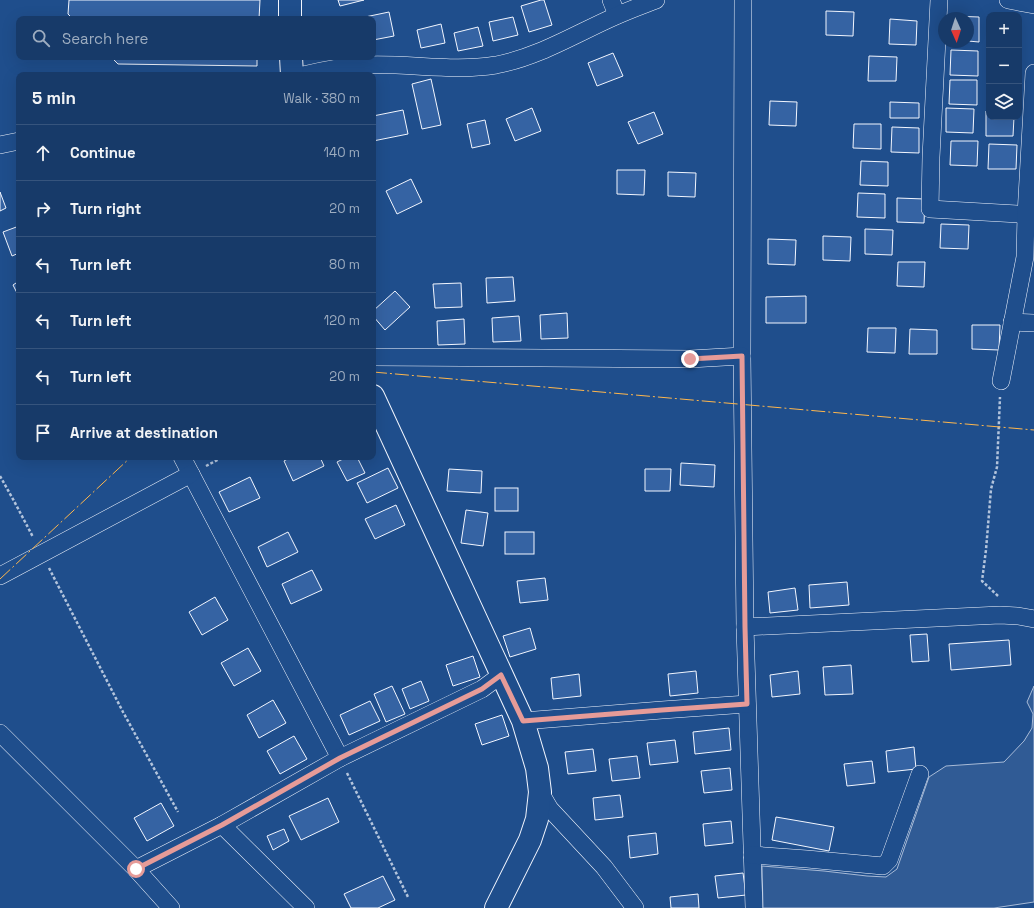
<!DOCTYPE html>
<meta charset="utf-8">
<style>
:root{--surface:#173a69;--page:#20416f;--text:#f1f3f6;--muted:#9eadc0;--line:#36547d}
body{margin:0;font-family:"Space Grotesk",sans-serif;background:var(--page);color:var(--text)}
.controls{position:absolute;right:12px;top:12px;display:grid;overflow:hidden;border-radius:8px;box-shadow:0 4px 16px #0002}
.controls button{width:36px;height:36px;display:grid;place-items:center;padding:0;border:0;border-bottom:1px solid var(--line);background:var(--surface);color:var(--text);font:20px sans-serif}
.compass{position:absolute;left:938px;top:12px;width:36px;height:36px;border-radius:50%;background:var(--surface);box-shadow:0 4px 16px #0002;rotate:177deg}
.stop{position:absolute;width:12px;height:12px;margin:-9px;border:3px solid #e69b98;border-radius:50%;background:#fff}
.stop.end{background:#e69b98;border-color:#fff;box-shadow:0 1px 4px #0008}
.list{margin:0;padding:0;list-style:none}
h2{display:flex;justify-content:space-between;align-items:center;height:52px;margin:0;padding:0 16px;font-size:17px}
h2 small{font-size:13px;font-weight:400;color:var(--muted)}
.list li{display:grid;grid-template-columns:26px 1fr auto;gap:12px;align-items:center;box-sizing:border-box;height:56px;padding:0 16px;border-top:1px solid var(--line)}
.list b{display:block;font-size:15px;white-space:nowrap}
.list em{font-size:13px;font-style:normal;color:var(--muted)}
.icon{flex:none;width:22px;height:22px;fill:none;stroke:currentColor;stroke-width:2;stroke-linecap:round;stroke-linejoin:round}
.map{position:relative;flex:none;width:1034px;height:908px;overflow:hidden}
.search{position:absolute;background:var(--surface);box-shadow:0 4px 16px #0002;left:16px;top:16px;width:360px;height:44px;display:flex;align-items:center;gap:10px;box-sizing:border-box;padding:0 14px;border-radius:8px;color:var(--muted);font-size:15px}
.panel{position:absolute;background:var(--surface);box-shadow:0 4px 16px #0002;left:16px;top:72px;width:360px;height:388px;border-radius:8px}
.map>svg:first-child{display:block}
</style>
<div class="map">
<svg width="1034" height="908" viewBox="0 0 1034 908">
<rect width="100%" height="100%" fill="#1f4e8c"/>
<path fill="#305b95" stroke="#a8bbd7" d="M 1034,686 L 1034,902 L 994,908 L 763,908 L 762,866 L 824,871 L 867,876 L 886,877 L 897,869 L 929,777 L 946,766 L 1004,762 L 1024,741 L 1032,728 L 1033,714 L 1027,702 Z"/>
<g fill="#3563a3" stroke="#f2f6ff">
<path d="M 69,0 L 260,0 L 259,19 L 73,19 L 68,14 Z"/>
<path d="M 338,0 L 364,0 L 340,6 Z"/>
<path d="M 541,0 L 544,0 L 552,25 L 529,32 L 521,6 Z"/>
<path d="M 826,11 L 854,12 L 853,36 L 826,35 Z"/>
<path d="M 389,12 L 394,36 L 373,40 L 373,19 L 365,19 L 365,17 Z"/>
<path d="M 952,16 L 979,17 L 979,42 L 968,41 L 968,18 L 952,18 Z"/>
<path d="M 513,17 L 518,35 L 493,41 L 489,22 Z"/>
<path d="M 890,19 L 917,21 L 916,45 L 889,44 Z"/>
<path d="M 441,24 L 445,43 L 421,48 L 417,30 Z"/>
<path d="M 478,27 L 483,46 L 458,51 L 454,33 Z"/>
<path d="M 951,50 L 978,51 L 978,76 L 950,75 Z"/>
<path d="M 613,53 L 623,76 L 597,86 L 588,63 Z"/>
<path d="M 869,56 L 897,57 L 896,81 L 868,81 Z"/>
<path d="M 111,57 L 257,57 L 257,66 L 118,64 Z"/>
<path d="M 431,79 L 441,125 L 422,129 L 412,84 Z"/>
<path d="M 950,80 L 977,80 L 977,105 L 949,104 Z"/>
<path d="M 770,101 L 797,102 L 796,126 L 769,125 Z"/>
<path d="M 890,102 L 919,103 L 919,118 L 890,118 Z"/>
<path d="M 532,108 L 541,131 L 515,141 L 506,119 Z"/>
<path d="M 946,108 L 974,109 L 973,133 L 946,132 Z"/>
<path d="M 403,110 L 408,134 L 373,141 L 373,116 Z"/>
<path d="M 986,111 L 989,111 L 989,117 L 1014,117 L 1013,136 L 986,136 Z"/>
<path d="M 654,112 L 663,134 L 638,144 L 628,122 Z"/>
<path d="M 485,120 L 490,144 L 472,148 L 467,124 Z"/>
<path d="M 854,124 L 881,124 L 881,149 L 853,148 Z"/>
<path d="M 892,127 L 919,128 L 919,153 L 891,152 Z"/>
<path d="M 951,141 L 978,141 L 977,166 L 950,165 Z"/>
<path d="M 989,144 L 1017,145 L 1016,169 L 988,169 Z"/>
<path d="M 861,161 L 888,162 L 888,186 L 860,185 Z"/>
<path d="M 617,170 L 645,170 L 644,195 L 617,194 Z"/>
<path d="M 668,172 L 696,173 L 695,197 L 668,196 Z"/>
<path d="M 411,179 L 422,202 L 397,214 L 386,191 Z"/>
<path d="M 0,192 L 6,208 L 0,211 Z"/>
<path d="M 858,193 L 885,194 L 885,218 L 857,217 Z"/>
<path d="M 897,198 L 925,199 L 924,223 L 897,222 Z"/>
<path d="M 941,224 L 969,225 L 968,249 L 940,248 Z"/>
<path d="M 19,226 L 19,253 L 12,256 L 3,232 Z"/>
<path d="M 865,229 L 893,230 L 892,255 L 865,254 Z"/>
<path d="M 823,236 L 851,237 L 850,261 L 823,260 Z"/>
<path d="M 768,239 L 796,240 L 795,265 L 768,264 Z"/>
<path d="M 898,262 L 925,262 L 924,287 L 897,286 Z"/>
<path d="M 513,277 L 515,301 L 487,303 L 486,278 Z"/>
<path d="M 19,281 L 19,297 L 13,285 Z"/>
<path d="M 461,283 L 462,307 L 435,308 L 433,284 Z"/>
<path d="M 395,291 L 410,307 L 385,330 L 373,316 L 373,311 Z"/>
<path d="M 806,296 L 806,323 L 766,323 L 766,297 Z"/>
<path d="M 567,313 L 568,338 L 541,339 L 540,315 Z"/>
<path d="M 519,316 L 521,341 L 493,342 L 492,318 Z"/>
<path d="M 464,319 L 465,344 L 438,345 L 437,321 Z"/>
<path d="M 972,325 L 1000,325 L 999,350 L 972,349 Z"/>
<path d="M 868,328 L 896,328 L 895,353 L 867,352 Z"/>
<path d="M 910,329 L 937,330 L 937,354 L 909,354 Z"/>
<path d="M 291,457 L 320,457 L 324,466 L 293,481 L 284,461 Z"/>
<path d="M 347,457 L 357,457 L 365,473 L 347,481 L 337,462 Z"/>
<path d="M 681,463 L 715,465 L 714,487 L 680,485 Z"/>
<path d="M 388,468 L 398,488 L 367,503 L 357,483 Z"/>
<path d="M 449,469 L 482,471 L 481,493 L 447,491 Z"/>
<path d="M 645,469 L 671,469 L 670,491 L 645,491 Z"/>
<path d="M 250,477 L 260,498 L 229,512 L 219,492 Z"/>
<rect x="495" y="488" width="23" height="23"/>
<path d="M 396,505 L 405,525 L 375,539 L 365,519 Z"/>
<path d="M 466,510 L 488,513 L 483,546 L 461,543 Z"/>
<path d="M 288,532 L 298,552 L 267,567 L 258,547 Z"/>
<rect x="505" y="532" width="29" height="22"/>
<path d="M 312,570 L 322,590 L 291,604 L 282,584 Z"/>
<path d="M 545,578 L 548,600 L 520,603 L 517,581 Z"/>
<path d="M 847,582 L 849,605 L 810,608 L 809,585 Z"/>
<path d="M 795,588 L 798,610 L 770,613 L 768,592 Z"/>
<path d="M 215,597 L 228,620 L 202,635 L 189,612 Z"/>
<path d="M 530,628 L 536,649 L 510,657 L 503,636 Z"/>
<path d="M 927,634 L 929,661 L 912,662 L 910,635 Z"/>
<path d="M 1009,640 L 1011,665 L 951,670 L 949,644 Z"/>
<path d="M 248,648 L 261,671 L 234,686 L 221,663 Z"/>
<path d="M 473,656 L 480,677 L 453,686 L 446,665 Z"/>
<path d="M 851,665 L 853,694 L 825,695 L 823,667 Z"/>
<path d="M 696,671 L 698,693 L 670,696 L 668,674 Z"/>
<path d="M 798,671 L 800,694 L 772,697 L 770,675 Z"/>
<path d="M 579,674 L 581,696 L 553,699 L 551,678 Z"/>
<path d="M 421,681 L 429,701 L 410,709 L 402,689 Z"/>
<path d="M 392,686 L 405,714 L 386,722 L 374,694 Z"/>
<path d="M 273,700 L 286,723 L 259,738 L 247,715 Z"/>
<path d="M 370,701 L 380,721 L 349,735 L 340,715 Z"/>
<path d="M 502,715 L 509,736 L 482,745 L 475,724 Z"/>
<path d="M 729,728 L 731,750 L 695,754 L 693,732 Z"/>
<path d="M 294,736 L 307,759 L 280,774 L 267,751 Z"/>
<path d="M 675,740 L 678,762 L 650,765 L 647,743 Z"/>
<path d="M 914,747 L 916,769 L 888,772 L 886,751 Z"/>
<path d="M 593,749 L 596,771 L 568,774 L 565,752 Z"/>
<path d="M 637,756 L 640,778 L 612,781 L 609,759 Z"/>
<path d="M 872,761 L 875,783 L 847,786 L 844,764 Z"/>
<path d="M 730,768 L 732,790 L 704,793 L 701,771 Z"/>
<path d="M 620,795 L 623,817 L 595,820 L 593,798 Z"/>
<path d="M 328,798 L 339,822 L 301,840 L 289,816 Z"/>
<path d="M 161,803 L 174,826 L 147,841 L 134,818 Z"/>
<path d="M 776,817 L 834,827 L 829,851 L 772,840 Z"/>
<path d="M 731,821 L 733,843 L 705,846 L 703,824 Z"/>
<path d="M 284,829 L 289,841 L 273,850 L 267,836 Z"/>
<path d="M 656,833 L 658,854 L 630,858 L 628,836 Z"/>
<path d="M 743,873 L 746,895 L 718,898 L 715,876 Z"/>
<path d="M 383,876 L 395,900 L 378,908 L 351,908 L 344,894 Z"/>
<path d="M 698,894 L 699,908 L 671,908 L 670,897 Z"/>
</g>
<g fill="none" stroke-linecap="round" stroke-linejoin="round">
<defs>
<g id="minor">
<path d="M 611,0 L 617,15"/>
<path d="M 743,0 L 742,356 L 745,627 L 754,908"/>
<path d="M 939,0 L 931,157 L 930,209 L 1034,215"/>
<path d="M 1008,0 L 1034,5"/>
<path d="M 303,75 C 324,70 345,66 366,65 C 409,63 453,72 496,65 C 539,57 577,33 616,16 C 629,10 643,5 656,0"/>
<path d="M 0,145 L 19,141"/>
<path d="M 1012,322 L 1034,323"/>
<path d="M 373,357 L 690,359 L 742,356"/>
<path d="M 1001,381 L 1025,257 L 1026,215 L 1034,73"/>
<path d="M 182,457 L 340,758"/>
<path d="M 0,576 L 191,474"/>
<path d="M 745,627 L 1000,615 L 1018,616 L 1034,619"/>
<path d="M 523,721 L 662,710 L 747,704"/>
<path d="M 0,733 L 136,869 L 171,908"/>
<path d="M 540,792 L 550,809 L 604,867 L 635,908"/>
<path d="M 222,825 L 306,908"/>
<path d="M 752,855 L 807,859 L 883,866 L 889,860 L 920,774"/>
<path d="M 136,869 L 222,825 L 340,758 L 482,689 L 501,675"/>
</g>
<g id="tertiary">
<path d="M 290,0 L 290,19"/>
<path d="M 291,57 L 292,75"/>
<path d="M 373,396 L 523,721 L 537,768 L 540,792 L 537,819 L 530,840 L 496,908"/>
</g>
</defs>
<use href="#minor" stroke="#f2f6ff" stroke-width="18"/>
<use href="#tertiary" stroke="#f2f6ff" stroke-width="24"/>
<g stroke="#b3c4dc" stroke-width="2.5" stroke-dasharray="3 2" stroke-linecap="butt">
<path d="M 206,466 L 223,457"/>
<path d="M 0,476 L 14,501 L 33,537"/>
<path d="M 49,568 L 123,712 L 178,812"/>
<path d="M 998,596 L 982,581 L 986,550 L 991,489 L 997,467 L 1000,397"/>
<path d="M 347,773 L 408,897"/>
</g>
<use href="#minor" stroke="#1f4e8c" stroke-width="17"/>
<use href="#tertiary" stroke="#1f4e8c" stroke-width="22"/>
<g stroke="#ffb74d" stroke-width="1" stroke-dasharray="14 3 2 3" stroke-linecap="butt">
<path d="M 373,372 L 1034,430"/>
<path d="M 0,579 L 131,457"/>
</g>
</g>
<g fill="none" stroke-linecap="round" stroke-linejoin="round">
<path stroke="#e69b98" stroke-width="5" d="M 136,869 L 222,825 L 340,758 L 482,689 L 501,675 L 523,721 L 662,710 L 747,704 L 745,627 L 742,356 L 690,359"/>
</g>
</svg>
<div class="controls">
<button>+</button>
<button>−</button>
<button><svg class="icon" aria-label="layers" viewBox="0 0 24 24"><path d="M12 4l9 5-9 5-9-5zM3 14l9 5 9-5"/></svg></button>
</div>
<svg class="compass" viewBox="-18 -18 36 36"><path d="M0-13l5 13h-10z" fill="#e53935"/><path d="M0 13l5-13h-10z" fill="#9eadc0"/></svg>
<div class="stop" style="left:136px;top:869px"></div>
<div class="stop end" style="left:690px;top:359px"></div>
<div class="search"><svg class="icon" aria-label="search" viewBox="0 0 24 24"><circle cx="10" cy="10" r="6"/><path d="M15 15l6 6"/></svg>Search here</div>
<section class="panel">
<h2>5 min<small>Walk · 380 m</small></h2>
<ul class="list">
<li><svg class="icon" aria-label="ahead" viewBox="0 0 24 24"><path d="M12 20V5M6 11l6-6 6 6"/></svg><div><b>Continue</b></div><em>140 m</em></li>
<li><svg class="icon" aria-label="right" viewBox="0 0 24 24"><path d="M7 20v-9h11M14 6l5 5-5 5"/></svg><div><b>Turn right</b></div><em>20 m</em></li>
<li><svg class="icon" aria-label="left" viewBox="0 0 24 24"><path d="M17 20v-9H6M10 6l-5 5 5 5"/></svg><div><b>Turn left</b></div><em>80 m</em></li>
<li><svg class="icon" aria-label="left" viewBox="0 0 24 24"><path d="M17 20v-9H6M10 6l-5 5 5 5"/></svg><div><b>Turn left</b></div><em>120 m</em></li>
<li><svg class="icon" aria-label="left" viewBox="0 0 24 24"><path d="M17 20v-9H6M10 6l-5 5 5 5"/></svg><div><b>Turn left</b></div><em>20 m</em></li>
<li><svg class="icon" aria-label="arrive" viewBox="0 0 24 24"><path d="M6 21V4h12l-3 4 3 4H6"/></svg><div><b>Arrive at destination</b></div></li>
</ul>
</section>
</div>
